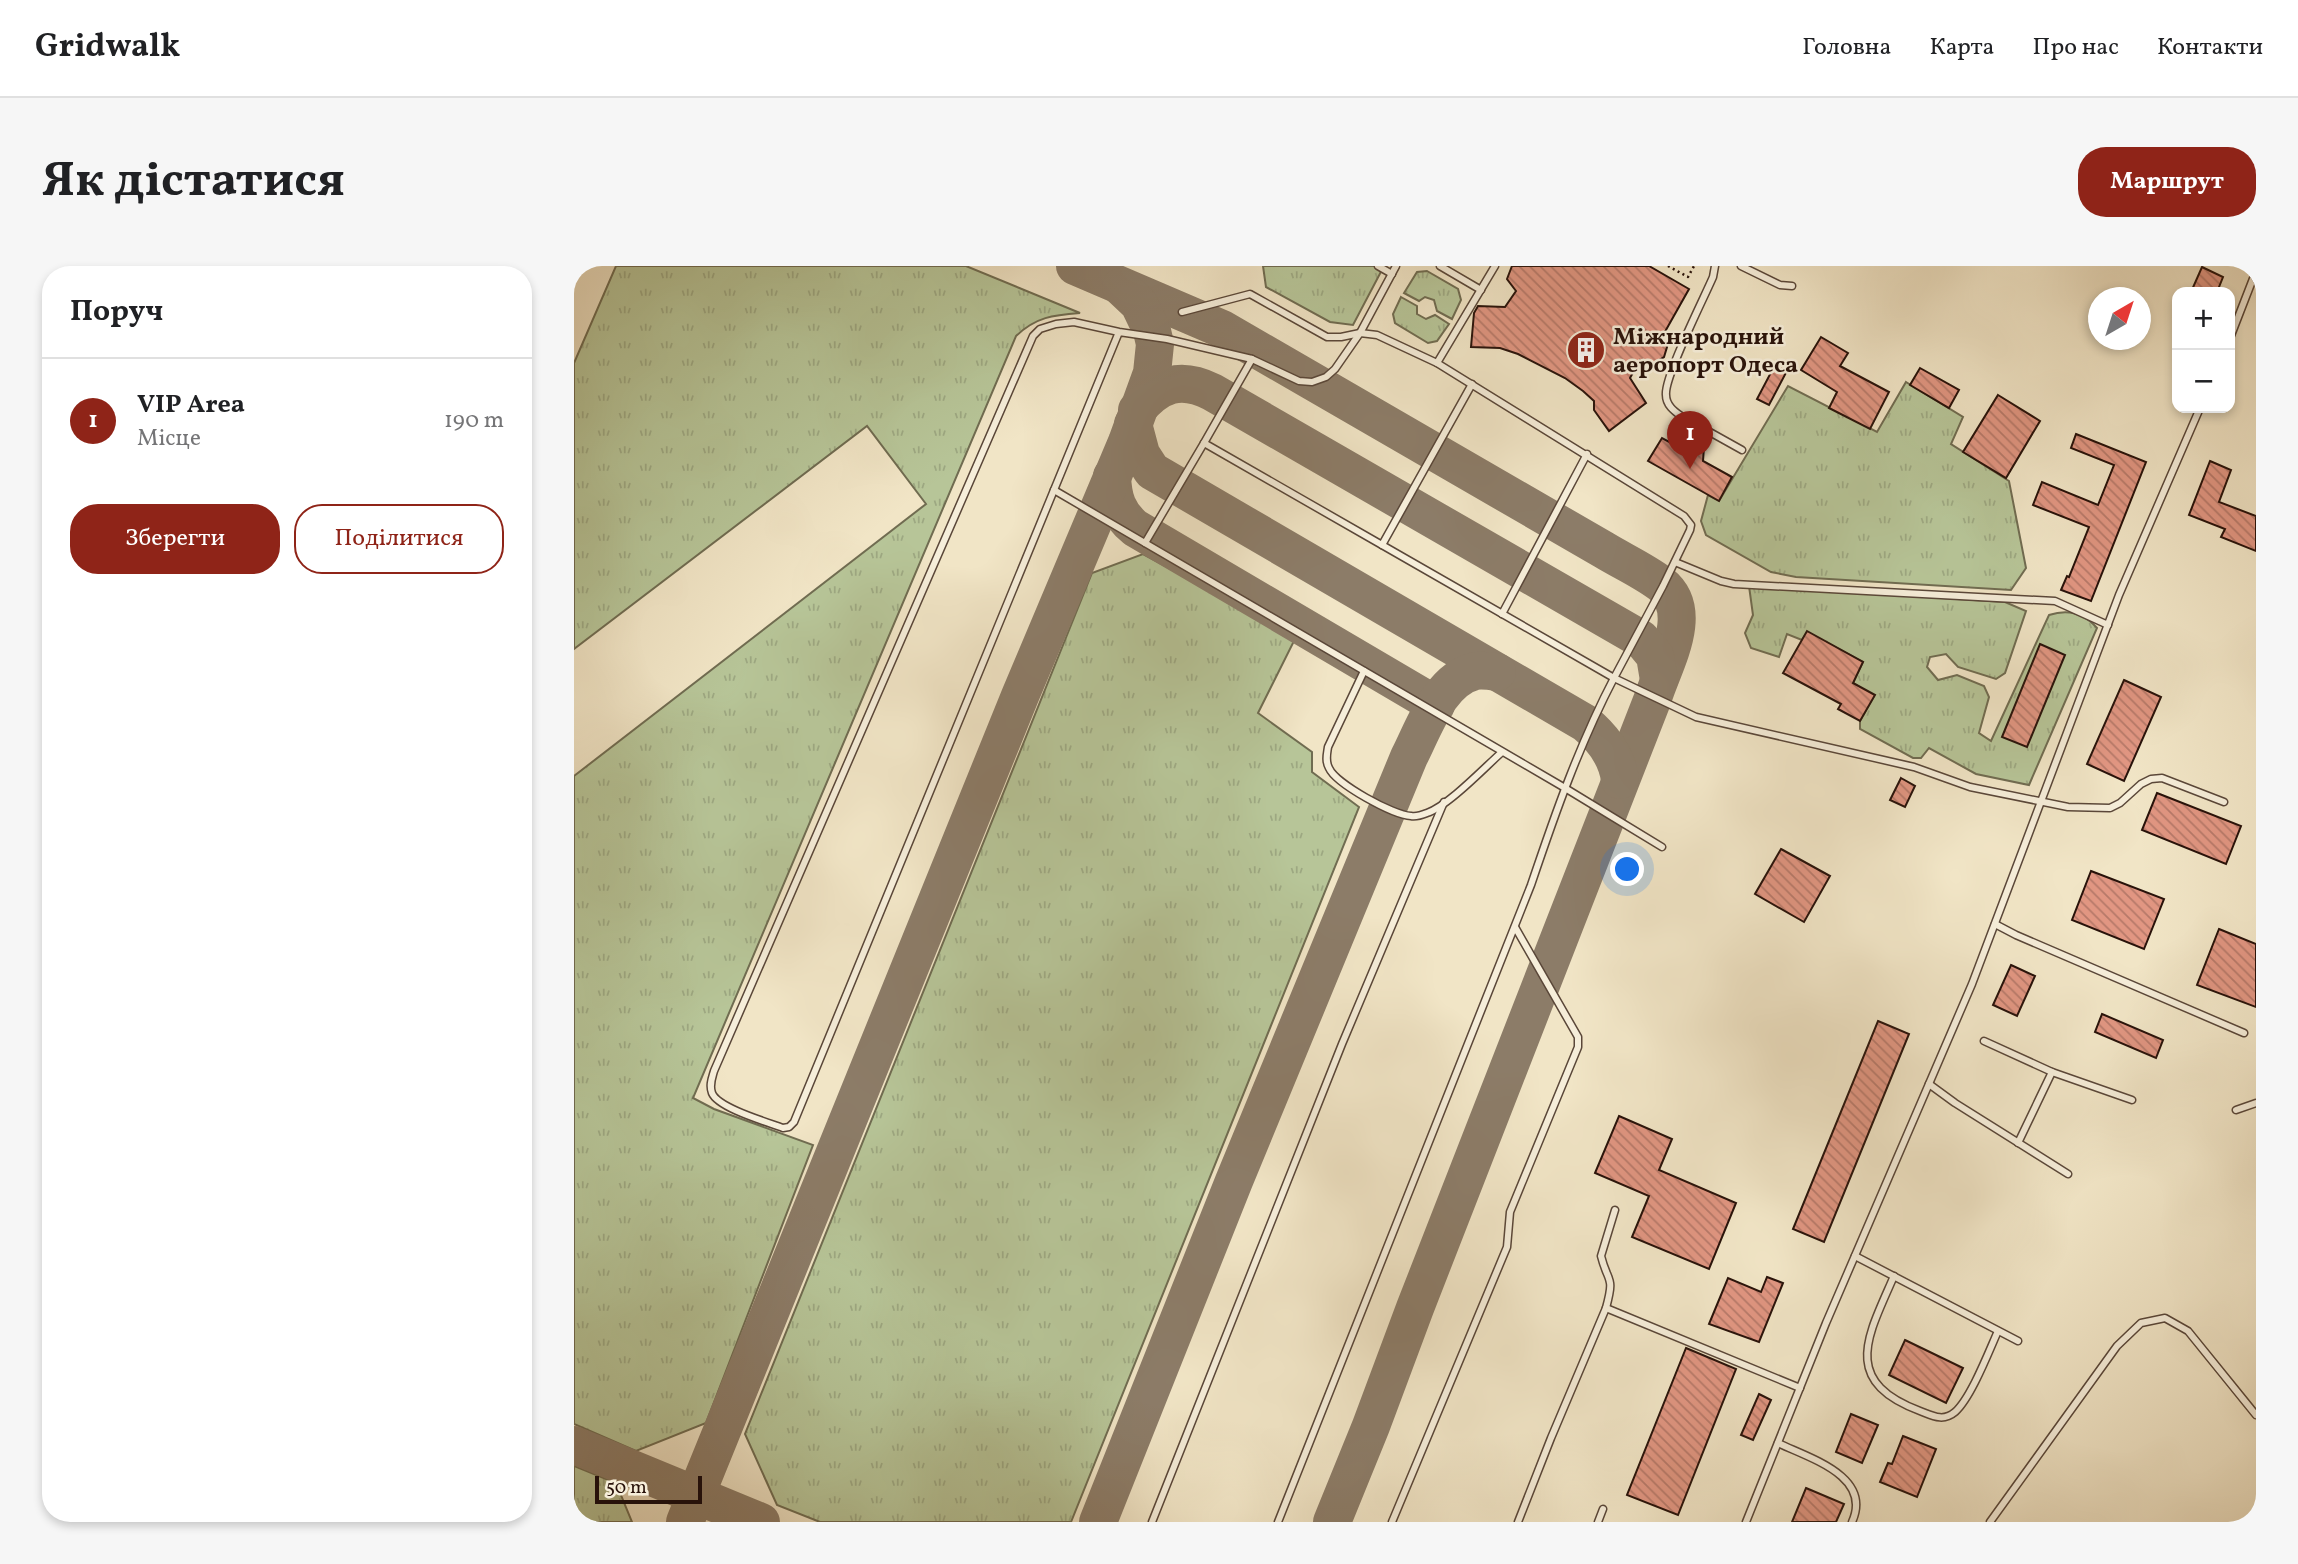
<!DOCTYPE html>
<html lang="uk">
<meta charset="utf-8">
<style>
:root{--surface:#fff;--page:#f6f6f6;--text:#202124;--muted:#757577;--line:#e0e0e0;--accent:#8f2418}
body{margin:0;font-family:Vollkorn,serif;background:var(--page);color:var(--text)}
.controls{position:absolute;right:21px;top:21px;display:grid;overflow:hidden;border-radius:14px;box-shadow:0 4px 10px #0003}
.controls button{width:63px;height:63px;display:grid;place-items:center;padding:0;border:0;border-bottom:2px solid var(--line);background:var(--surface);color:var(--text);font:35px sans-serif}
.compass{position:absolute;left:1514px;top:21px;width:63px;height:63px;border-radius:50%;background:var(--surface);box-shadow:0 4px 10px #0003;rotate:39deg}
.scale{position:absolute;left:21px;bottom:18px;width:107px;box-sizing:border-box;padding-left:7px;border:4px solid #28120a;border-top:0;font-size:19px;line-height:24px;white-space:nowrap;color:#28120a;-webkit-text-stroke:5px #f6eeda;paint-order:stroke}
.you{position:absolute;left:1054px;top:604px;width:24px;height:24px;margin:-18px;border:5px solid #fff;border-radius:50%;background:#1a73e8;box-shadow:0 0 0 10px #1a73e833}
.badge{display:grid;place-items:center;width:46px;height:46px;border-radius:50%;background:var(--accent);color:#fff;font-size:23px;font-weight:700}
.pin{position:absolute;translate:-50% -58px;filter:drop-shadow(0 2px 4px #0008)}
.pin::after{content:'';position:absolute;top:37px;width:24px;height:21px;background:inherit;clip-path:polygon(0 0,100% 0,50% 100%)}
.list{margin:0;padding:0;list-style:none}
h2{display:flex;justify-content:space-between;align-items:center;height:91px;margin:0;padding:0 28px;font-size:30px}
h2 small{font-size:23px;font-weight:400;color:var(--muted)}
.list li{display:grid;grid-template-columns:46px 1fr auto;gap:21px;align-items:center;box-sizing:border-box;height:126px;padding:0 28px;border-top:2px solid var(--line)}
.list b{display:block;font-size:26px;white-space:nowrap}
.list p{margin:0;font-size:23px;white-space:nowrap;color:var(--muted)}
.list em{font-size:23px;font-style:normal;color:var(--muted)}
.actions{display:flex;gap:14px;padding:21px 28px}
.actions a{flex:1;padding:16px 0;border:2px solid var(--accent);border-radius:28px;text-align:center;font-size:24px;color:var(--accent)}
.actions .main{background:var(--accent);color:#fff}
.map{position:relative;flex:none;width:1682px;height:1256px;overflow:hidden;border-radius:28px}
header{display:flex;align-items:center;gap:42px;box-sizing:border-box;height:98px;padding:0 35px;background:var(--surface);border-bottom:2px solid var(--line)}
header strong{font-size:33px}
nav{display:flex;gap:38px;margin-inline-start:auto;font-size:24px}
.intro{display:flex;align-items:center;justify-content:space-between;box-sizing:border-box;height:168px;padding:0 42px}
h1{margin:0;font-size:49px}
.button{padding:18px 32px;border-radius:28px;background:var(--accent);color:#fff;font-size:24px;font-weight:700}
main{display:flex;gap:42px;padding:0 42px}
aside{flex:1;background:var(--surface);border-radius:28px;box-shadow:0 4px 10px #0003}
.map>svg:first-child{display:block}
</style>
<header>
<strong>Gridwalk</strong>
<nav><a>Головна</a><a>Карта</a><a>Про нас</a><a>Контакти</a></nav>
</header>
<div class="intro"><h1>Як дістатися</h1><a class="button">Маршрут</a></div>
<main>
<aside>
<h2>Поруч<small></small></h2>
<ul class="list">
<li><span class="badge">1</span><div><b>VIP Area</b><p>Місце</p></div><em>190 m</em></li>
</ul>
<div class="actions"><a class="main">Зберегти</a><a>Поділитися</a></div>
</aside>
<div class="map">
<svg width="1682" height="1256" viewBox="0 0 1682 1256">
<defs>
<pattern id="grass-tufts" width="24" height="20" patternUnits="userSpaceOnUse" patternTransform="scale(1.75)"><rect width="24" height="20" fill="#b7c598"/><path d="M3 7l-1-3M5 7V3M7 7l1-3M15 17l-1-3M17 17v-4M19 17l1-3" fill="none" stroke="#9da882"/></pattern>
<pattern id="building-back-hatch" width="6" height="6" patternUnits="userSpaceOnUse" patternTransform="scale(1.75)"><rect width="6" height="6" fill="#e19682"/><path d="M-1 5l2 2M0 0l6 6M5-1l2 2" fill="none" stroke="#b67969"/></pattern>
</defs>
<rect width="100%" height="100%" fill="#f1e5c6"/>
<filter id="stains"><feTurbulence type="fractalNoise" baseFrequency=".00286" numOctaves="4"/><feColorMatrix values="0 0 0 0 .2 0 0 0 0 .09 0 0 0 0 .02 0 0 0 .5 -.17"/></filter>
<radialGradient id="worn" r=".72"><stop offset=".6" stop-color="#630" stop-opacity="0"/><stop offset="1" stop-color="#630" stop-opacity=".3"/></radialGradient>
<g fill="url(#grass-tufts)" stroke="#706c51" stroke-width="2">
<path d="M 42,0 L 392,0 L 506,47 C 479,49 462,51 442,70 L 119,832 L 140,843 L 239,879 L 132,1157 L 62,1185 L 0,1158 L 0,510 L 352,238 L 293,160 L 0,383 L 0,97 Z"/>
<path d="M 689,0 L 810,0 L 779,59 L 756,56 L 692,21 Z"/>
<path d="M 853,5 L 884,23 L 887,34 L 878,53 L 863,45 L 860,34 L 851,31 L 845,35 L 830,27 L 843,6 Z"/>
<path d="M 827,31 L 843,40 L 843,48 L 852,53 L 861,49 L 875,58 L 863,75 L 854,77 L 821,57 L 819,48 Z"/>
<path d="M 1332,116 L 1389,151 L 1377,178 L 1435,215 L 1452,302 L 1437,324 L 1222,311 L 1197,306 L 1132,269 L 1127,255 L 1134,229 L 1145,235 L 1214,120 L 1303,166 Z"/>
<path d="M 569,288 L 722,371 L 684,447 L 738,486 L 738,506 L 785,541 L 497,1256 L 246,1256 L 203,1239 L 171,1168 L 518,307 Z"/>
<path d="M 1175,320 L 1431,336 L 1452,345 L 1431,407 L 1422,413 L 1384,401 L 1372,388 L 1356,391 L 1353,401 L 1364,414 L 1383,409 L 1410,420 L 1415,431 L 1405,467 L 1417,475 L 1475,349 C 1493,343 1510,347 1523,362 L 1455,519 L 1402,508 L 1355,482 L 1347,492 L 1339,492 L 1286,463 L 1286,455 L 1300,430 L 1279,417 L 1289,396 L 1233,366 L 1228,374 L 1213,368 L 1205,391 L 1177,382 L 1171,367 L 1179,349 Z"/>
<path d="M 0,1200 L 42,1217 L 58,1256 L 0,1256 Z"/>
</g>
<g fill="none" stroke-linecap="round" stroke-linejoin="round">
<g stroke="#8c7c68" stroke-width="38">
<path d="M 501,0 L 648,63 L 1030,284 C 1048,295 1070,305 1087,318 C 1122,346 1089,399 1079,432 L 841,1042 L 797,1160 L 758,1256"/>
<path d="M 563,144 C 585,118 606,110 638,126 L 1067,373 L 1081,390 L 1085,414"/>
<path d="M 559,158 L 567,188 L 578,205 L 1011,457 C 1029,472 1043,490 1046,514"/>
<path d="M 538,210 C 539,232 543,247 561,262 L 862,439"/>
<path d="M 0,1179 L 187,1256"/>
<path d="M 111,1256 L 446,430 L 553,176 L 578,107 L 581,78 L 578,65 L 565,38 L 547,21"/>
<path d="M 524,1256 L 660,915 L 835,491 C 850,462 865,414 901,405 C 908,404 916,405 923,406"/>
</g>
</g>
<g fill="url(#building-back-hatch)" stroke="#28120a" stroke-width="2">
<path d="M 938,0 L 1075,0 L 1115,23 L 1088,71 L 1093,81 L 1090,91 L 1080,97 L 1066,94 L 1056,112 L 1072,137 L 1035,165 L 1020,144 L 1020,135 L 1009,125 L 991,112 L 944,88 L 926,82 L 897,81 L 900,47 L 904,40 L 931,41 L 942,25 L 933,13 Z"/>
<path d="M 1628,1 L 1649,11 L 1643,26 L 1617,26 Z"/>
<path d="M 1247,71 L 1274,87 L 1266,100 L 1315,126 L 1296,163 L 1255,142 L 1263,126 L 1227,104 Z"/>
<path d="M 1203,95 L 1215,101 L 1195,139 L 1183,133 Z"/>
<path d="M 1346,102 L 1385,124 L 1375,142 L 1336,119 Z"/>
<path d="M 1424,129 L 1466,155 L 1432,212 L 1389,186 Z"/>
<path d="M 1502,168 L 1572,196 L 1517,335 L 1487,324 L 1493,310 L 1495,311 L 1515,261 L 1459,239 L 1468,216 L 1524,239 L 1540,199 L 1497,182 Z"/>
<path d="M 1109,171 L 1120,171 L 1124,174 L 1130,181 L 1129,195 L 1158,211 L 1145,235 L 1074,195 L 1088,172 L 1101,179 Z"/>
<path d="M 1636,195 L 1657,204 L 1645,236 L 1682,250 L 1682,285 L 1647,271 L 1651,263 L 1615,249 Z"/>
<path d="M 1233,365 L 1289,396 L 1279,417 L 1301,429 L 1286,455 L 1264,443 L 1267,438 L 1209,407 Z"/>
<path d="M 1466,378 L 1491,389 L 1453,481 L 1428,471 Z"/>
<path d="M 1550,414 L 1587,431 L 1550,515 L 1513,498 Z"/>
<path d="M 1327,512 L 1341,520 L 1331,541 L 1316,534 Z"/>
<path d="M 1583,527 L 1667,560 L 1652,598 L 1568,564 Z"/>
<path d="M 1207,583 L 1256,610 L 1230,656 L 1181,628 Z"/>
<path d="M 1517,605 L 1590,633 L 1570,683 L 1498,654 Z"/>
<path d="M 1645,663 L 1682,678 L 1682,741 L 1623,719 Z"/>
<path d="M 1437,699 L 1461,710 L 1443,750 L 1419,739 Z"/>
<path d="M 1528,748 L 1589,774 L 1582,792 L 1521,766 Z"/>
<path d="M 1304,755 L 1335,768 L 1250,976 L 1219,963 Z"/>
<path d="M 1045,850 L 1098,873 L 1085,904 L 1162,937 L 1135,1003 L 1058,971 L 1075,930 L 1021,907 Z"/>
<path d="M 1193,1011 L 1209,1017 L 1185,1076 L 1135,1058 L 1154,1012 L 1187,1026 Z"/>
<path d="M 1331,1074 L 1389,1102 L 1372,1137 L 1315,1109 Z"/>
<path d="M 1112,1082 L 1162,1103 L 1104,1249 L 1053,1229 Z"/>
<path d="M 1185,1128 L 1197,1134 L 1179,1174 L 1167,1169 Z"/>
<path d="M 1277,1148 L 1304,1159 L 1288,1197 L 1262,1186 Z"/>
<path d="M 1329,1170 L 1362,1183 L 1343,1231 L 1306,1216 L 1314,1197 L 1318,1198 Z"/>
<path d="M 1232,1222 L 1270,1238 L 1262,1256 L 1218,1256 Z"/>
</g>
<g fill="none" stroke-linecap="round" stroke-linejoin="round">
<defs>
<g id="lane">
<path d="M 804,0 L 818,8"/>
<path d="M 866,0 L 907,24"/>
<path d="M 1141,0 L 1139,11 C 1130,32 1090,111 1092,129 C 1092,139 1100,145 1107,150 L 1168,184"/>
<path d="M 1167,0 L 1206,19 L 1218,20"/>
<path d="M 608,46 L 676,28 L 753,71 L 767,71 L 786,67 L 803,69 L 863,97 L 1110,250 L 1117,259 L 1116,264 L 1089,320 L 1040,412 L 1122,451 L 1340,501 L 1396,521 L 1494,541 L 1536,542 L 1546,537 L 1567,518 L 1577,513 L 1588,512 L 1650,536"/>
<path d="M 545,66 L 220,856 L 215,861 L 209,862 C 193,856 144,842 138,827 C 135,819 138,812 140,805 L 459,70 L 466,63 L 482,58 L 500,56 L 545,66 L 593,73 L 678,93 L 725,115 L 738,116 L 752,111 L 761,103 L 786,67 L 822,0"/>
<path d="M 1656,72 L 1682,5"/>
<path d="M 678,93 L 630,177 L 808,279"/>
<path d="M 863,97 L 921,0"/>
<path d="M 480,224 L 991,522 L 1088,581"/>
<path d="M 571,277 L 630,177"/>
<path d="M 1101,296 L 1147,315 L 1160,318 L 1481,335 L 1534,359"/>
<path d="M 928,348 L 1013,188"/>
<path d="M 790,405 L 754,481 C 753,488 751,495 755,502 C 762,518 819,549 837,550 C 842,551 848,549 853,547 C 874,540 910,502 928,486"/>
<path d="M 1421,658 L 1442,669 L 1670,767"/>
<path d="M 1410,775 L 1478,806 L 1558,834"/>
<path d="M 1355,818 L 1381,837 L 1494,908"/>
<path d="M 1662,844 L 1682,837"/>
<path d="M 1444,877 L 1478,806"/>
<path d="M 1281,990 L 1444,1075"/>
<path d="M 1320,1010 C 1294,1070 1266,1115 1346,1145 C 1359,1150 1369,1156 1381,1146 C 1397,1132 1415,1085 1424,1065"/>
<path d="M 1032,1042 L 1226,1122"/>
<path d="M 1204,1177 C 1235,1192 1299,1210 1278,1256"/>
<path d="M 578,1256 L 768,778 L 870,536"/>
<path d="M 704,1256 L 957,619 C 981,548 1005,479 1040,412 L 808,279 L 898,118"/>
<path d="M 818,1256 L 933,981 L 936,946 L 1004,781 L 1004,771 L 941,661"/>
<path d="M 944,1256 L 977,1172 L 1032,1042 C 1041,1009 1034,1018 1027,990 L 1041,944"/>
<path d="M 1024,1256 L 1029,1243"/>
<path d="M 1172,1256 L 1252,1057 L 1398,718 L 1545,329 L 1626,142"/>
<path d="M 1416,1256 L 1543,1080 L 1567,1057 L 1591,1052 L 1614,1065 L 1682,1149"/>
</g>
</defs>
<use href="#lane" stroke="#5a4739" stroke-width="9"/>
<path stroke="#28120a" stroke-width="2.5" stroke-dasharray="2 3.5" stroke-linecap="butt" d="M 1094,0 L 1114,11 L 1120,0"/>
<use href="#lane" stroke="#f6eeda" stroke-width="6"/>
</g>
<defs>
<symbol id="building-disc" viewBox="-11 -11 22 22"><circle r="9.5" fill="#8f2418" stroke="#f6eeda"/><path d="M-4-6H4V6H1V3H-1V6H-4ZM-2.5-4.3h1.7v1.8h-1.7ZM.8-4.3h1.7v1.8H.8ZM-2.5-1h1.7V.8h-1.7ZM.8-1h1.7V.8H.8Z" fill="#fff"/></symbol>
</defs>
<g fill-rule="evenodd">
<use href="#building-disc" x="990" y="62" width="44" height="44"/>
</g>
<g text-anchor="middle" stroke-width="5" stroke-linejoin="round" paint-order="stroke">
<g font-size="24" font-weight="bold" fill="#28120a" stroke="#f6eeda" text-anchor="start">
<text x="1039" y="78">Міжнародний<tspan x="1039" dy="28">аеропорт Одеса</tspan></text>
</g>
</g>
<rect width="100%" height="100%" filter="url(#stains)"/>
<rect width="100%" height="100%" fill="url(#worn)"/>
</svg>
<div class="controls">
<button>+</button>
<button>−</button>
</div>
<svg class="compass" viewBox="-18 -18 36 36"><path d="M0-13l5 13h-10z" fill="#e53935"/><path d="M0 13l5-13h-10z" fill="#757577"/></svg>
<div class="scale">50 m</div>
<div class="you"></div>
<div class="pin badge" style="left:1116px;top:203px">1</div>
</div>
</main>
